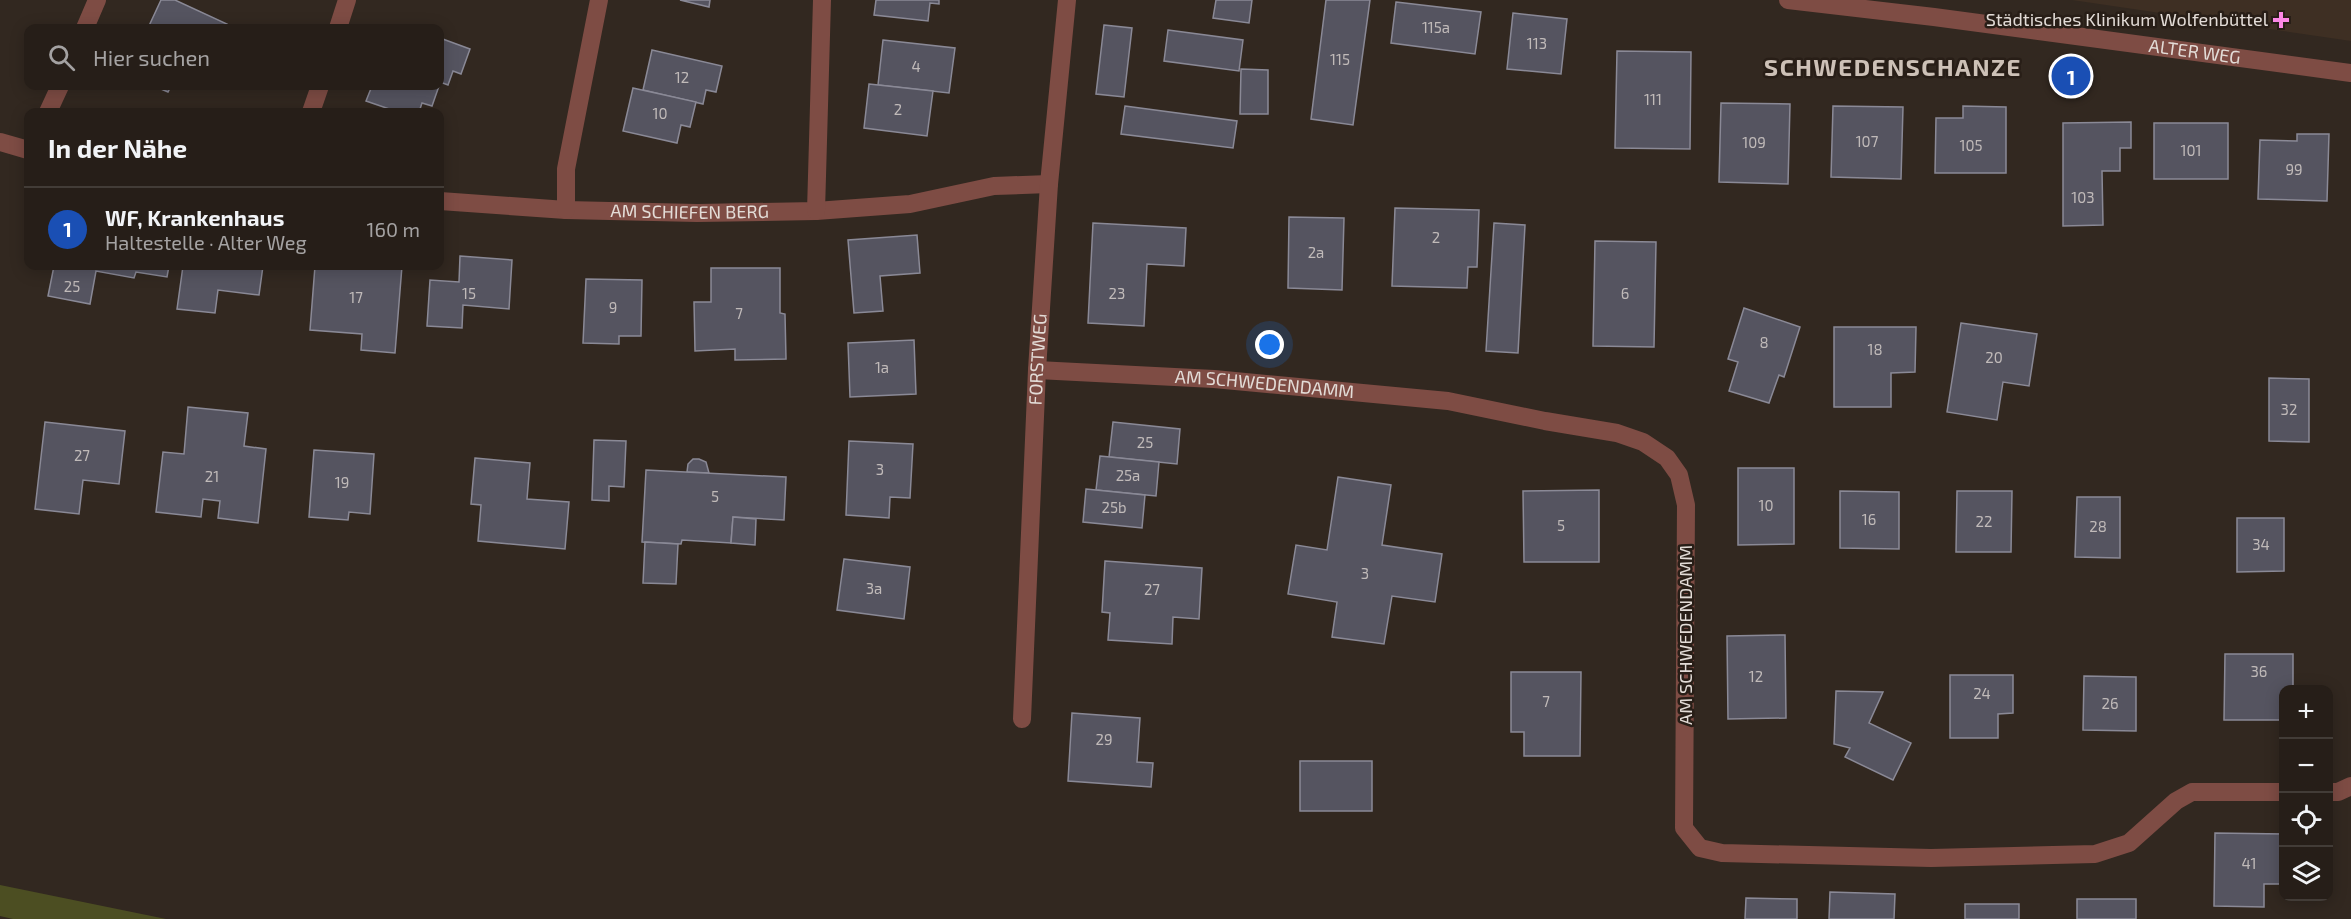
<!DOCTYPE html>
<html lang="de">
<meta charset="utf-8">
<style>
:root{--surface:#261e18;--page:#2e2721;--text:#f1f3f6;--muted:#a4a2a2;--line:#423c37;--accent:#ea580c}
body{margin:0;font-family:"Exo 2",sans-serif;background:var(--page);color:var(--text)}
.controls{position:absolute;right:18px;bottom:18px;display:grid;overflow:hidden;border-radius:12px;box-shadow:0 3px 15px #0003}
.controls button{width:54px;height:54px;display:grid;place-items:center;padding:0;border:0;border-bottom:2px solid var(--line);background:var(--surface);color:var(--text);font:30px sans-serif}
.you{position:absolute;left:1270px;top:345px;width:21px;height:21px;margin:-15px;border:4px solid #fff;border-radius:50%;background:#1a73e8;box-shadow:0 0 0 9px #1a73e833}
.badge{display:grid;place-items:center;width:39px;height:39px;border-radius:50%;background:var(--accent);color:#fff;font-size:20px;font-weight:700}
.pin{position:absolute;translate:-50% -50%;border:3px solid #fff;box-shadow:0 2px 6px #0006}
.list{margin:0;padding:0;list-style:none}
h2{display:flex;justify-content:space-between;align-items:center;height:78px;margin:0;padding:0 24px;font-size:26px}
h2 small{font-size:20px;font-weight:400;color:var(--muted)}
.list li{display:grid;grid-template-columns:39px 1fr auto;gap:18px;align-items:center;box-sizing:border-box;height:84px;padding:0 24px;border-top:2px solid var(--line)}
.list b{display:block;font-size:22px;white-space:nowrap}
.list p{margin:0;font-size:20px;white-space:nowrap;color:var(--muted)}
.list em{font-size:20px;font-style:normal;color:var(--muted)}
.icon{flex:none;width:33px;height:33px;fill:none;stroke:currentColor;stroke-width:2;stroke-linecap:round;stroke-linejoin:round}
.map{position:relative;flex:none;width:2351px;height:919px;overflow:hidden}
.search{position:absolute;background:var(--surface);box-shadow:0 3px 15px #0003;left:24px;top:24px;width:420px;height:66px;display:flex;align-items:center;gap:15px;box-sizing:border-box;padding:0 21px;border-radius:12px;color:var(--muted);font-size:22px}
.panel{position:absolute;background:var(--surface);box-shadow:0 3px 15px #0003;left:24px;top:108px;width:420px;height:162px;border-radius:12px}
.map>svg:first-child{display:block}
</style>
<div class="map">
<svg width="2351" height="919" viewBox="0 0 2351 919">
<rect width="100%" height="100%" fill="#322820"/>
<path fill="#3e2f23" d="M 2072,0 L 2351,0 L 2351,41 Z"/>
<path fill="#4c4e22" d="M 0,885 L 166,919 L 13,919 L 0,916 Z"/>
<g fill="#555460" stroke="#8a8996" stroke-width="1.5">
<path d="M 161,0 L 175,0 L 227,24 L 225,28 L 148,28 Z"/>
<path d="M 680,0 L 710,0 L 709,7 Z"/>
<path d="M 876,0 L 939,0 L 939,4 L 930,3 L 928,21 L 874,15 Z"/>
<path d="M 1216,0 L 1252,0 L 1249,23 L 1213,18 Z"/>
<path d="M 1326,0 L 1370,0 L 1353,125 L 1311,119 Z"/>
<path d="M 1396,2 L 1481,12 L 1475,54 L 1391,43 Z"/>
<path d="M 1513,13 L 1567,19 L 1561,74 L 1507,69 Z"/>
<path d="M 1104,25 L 1132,28 L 1124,97 L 1096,94 Z"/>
<path d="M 1168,30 L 1243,40 L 1239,71 L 1164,61 Z"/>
<path d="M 440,38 L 470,49 L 461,74 L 453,71 L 448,85 L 440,82 Z"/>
<path d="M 883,40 L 955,48 L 949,93 L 878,85 Z"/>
<path d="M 652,50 L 722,66 L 716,92 L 706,90 L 703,104 L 643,90 Z"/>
<path d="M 1617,51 L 1691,52 L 1690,149 L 1615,148 Z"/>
<path d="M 1241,69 L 1268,70 L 1268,114 L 1240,114 Z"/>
<path d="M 869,84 L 933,91 L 927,136 L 864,128 Z"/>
<path d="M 154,86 L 171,86 L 168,92 Z"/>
<path d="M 372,86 L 439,86 L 432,106 L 422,103 L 419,112 L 398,112 L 366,101 Z"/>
<path d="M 633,88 L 696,102 L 690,127 L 681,125 L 677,143 L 623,131 Z"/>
<path d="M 1721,103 L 1790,104 L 1788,184 L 1719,182 Z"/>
<path d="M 1125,106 L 1237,121 L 1233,148 L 1121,134 Z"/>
<path d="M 1833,106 L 1903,107 L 1901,179 L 1831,177 Z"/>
<path d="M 1963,106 L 2006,107 L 2006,173 L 1935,173 L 1936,118 L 1963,118 Z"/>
<path d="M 2131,122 L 2131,148 L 2120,148 L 2120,171 L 2102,171 L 2103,225 L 2063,226 L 2063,123 Z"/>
<rect x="2154" y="123" width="74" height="56"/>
<path d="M 2297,134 L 2329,134 L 2327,201 L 2258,199 L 2260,140 L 2297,141 Z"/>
<path d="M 1395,208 L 1479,210 L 1477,267 L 1468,267 L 1467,288 L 1392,286 Z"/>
<path d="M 1289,217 L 1344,218 L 1342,290 L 1288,288 Z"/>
<path d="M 1093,223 L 1186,228 L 1184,266 L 1147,264 L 1144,326 L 1088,323 Z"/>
<path d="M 1494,223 L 1525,225 L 1518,353 L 1486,351 Z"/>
<path d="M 917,235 L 920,273 L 880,276 L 883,311 L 854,313 L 848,240 Z"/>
<path d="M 1595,241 L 1656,242 L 1654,347 L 1593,346 Z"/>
<path d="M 460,256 L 512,260 L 509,309 L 463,305 L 462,328 L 427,326 L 430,280 L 459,282 Z"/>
<path d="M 54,266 L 169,266 L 167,277 L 136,272 L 134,278 L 96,271 L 90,304 L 48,296 Z"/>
<path d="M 183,266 L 212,268 L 212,266 L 263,266 L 259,295 L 218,290 L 215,313 L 177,309 Z"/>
<path d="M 315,266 L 402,266 L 395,353 L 361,350 L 362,334 L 310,330 Z"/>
<path d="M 711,268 L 780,268 L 780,313 L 785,314 L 786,359 L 735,360 L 735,349 L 695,351 L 694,302 L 711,302 Z"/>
<path d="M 586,279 L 642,280 L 641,336 L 619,336 L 619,344 L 583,343 Z"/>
<path d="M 1744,308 L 1800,327 L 1784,377 L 1779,375 L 1769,403 L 1729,391 L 1738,362 L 1728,359 Z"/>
<path d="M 1961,323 L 2037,334 L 2029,386 L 2003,382 L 1997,420 L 1947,412 Z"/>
<path d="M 1834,327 L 1916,327 L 1915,372 L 1891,373 L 1891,407 L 1834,407 Z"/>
<path d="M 914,340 L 916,394 L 850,397 L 848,343 Z"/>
<path d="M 2269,378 L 2309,379 L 2309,442 L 2269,441 Z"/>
<path d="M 188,407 L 248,413 L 244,446 L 266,449 L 258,523 L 218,518 L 220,501 L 203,499 L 201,517 L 156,512 L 163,452 L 184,454 Z"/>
<path d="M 45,422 L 125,431 L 119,484 L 83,480 L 79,514 L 35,509 Z"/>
<path d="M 1113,422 L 1180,429 L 1177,464 L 1109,457 Z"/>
<path d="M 594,440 L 626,441 L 624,487 L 609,486 L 609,501 L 592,500 Z"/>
<path d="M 849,441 L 913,444 L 910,498 L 890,497 L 889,518 L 846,515 Z"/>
<path d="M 314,450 L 374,454 L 370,514 L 349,512 L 348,520 L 309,517 Z"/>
<path d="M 1100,456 L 1159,462 L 1156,496 L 1096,490 Z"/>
<path d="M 475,458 L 530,463 L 527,499 L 569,502 L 565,549 L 478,541 L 481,505 L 471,504 Z"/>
<path d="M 693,459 L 699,459 L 706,462 L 709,473 L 687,472 L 688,464 Z"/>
<path d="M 1738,468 L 1794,468 L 1794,544 L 1738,545 Z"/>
<path d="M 646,470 L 786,477 L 784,520 L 733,517 L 731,543 L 682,540 L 681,544 L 642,542 Z"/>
<path d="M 1338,477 L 1391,485 L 1382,545 L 1442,554 L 1435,602 L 1392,596 L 1384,644 L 1332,637 L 1337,602 L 1288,594 L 1296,545 L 1327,550 Z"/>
<path d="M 1086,489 L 1145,495 L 1142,528 L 1083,522 Z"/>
<path d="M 1599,490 L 1599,562 L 1524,562 L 1523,491 Z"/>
<path d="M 1840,491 L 1899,492 L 1899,549 L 1840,548 Z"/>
<path d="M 1957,491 L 2012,491 L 2011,552 L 1956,552 Z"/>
<path d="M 2077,497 L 2120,497 L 2120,558 L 2075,557 Z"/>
<path d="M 733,517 L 756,519 L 755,545 L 731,543 Z"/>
<path d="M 2237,518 L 2284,518 L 2284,571 L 2237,572 Z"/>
<path d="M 645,542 L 678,544 L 676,584 L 643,583 Z"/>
<path d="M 844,559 L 910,567 L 904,619 L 837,610 Z"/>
<path d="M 1105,561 L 1202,568 L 1199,619 L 1173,617 L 1172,644 L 1108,640 L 1110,613 L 1102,612 Z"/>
<path d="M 1785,635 L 1786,718 L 1728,719 L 1727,636 Z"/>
<path d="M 2225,654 L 2293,654 L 2293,690 L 2284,690 L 2284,720 L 2224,720 Z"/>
<path d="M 1511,672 L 1581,672 L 1580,756 L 1524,756 L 1524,732 L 1511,732 Z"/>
<path d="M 1950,675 L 2013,675 L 2013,713 L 1998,714 L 1998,738 L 1950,738 Z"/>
<path d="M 2084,676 L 2136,677 L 2136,731 L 2083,730 Z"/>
<path d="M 1836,691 L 1883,692 L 1869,723 L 1911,743 L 1893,780 L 1845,757 L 1850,748 L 1834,744 Z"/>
<path d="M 1072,713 L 1140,718 L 1137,762 L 1153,763 L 1151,787 L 1068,781 Z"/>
<rect x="1300" y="761" width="72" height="50"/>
<path d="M 2215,833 L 2284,834 L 2283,884 L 2264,884 L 2264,907 L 2214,906 Z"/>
<path d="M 1830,892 L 1895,894 L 1894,919 L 1829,919 Z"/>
<path d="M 1746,898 L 1797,899 L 1797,919 L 1745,919 Z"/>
<rect x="2077" y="899" width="59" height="20"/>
<rect x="1965" y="904" width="54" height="15"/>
</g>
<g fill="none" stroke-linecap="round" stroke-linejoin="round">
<g stroke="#7e4c44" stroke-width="18">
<path id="s1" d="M 1788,0 L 1934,17 L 2351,73"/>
<path d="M 85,28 L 97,0"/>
<path d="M 338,28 L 347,0"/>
<path d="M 48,112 L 60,86"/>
<path d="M 311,112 L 320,86"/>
<path d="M 0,142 L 28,150"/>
<path id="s2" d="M 440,201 L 566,210 L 697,213 L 816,211 L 910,204 L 994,186 L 1049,184"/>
<path d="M 566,210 L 566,169 L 599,0"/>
<path d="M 816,211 L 822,0"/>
<path id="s3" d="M 1037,370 L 1214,379 L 1448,401 L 1545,421 L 1617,433 L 1643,442 L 1667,458 L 1679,475 L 1686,505 L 1684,828 L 1700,848 L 1722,853 L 1931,858 L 2095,854 L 2129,843 L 2176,801 L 2192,792 L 2284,792"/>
<path id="s4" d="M 1022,719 L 1037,370 L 1049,184 L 1067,0"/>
<path d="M 2328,792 L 2338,792 L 2351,786"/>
</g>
</g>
<path fill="#fb87e5" stroke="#281e17" stroke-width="2" d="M2278 11h6v6h6v6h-6v6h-6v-6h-6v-6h6z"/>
<g text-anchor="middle" stroke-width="5" stroke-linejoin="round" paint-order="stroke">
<g font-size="15" fill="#c0bab9">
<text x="1436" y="33">115a</text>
<text x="1537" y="49">113</text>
<text x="1340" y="65">115</text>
<text x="916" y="72">4</text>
<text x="682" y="83">12</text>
<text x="1653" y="105">111</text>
<text x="898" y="115">2</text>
<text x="660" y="119">10</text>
<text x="1867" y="147">107</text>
<text x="1754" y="148">109</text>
<text x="1971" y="151">105</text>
<text x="2191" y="156">101</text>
<text x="2294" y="175">99</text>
<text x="2083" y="203">103</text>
<text x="1436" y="243">2</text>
<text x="1316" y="258">2a</text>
<text x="72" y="292">25</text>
<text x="469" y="299">15</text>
<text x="1117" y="299">23</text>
<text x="1625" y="299">6</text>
<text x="356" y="303">17</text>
<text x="613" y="313">9</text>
<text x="739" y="319">7</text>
<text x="1764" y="348">8</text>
<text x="1875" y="355">18</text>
<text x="1994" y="363">20</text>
<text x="882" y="373">1a</text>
<text x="2289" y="415">32</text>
<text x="1145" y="448">25</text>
<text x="82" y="461">27</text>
<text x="880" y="475">3</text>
<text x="1128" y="481">25a</text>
<text x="212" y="482">21</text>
<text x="342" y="488">19</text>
<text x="715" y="502">5</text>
<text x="1766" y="511">10</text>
<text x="1114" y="513">25b</text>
<text x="1869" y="525">16</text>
<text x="1984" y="527">22</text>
<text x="1561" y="531">5</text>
<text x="2098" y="532">28</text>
<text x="2261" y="550">34</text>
<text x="1365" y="579">3</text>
<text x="874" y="594">3a</text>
<text x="1152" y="595">27</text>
<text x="2259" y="677">36</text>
<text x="1756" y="682">12</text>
<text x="1982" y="699">24</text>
<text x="1546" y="707">7</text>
<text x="2110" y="709">26</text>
<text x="1104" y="745">29</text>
<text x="2249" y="869">41</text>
</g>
<g font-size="18" fill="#e3dcd7" stroke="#281e17" text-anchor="end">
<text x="2268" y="26">Städtisches Klinikum Wolfenbüttel</text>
</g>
<g font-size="18" fill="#e3dcd7" stroke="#281e17">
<text dy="6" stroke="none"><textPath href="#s1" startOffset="410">ALTER WEG</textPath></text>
<text dy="6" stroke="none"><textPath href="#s2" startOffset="250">AM SCHIEFEN BERG</textPath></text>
<text dy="6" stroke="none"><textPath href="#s4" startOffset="360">FORSTWEG</textPath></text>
<text dy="6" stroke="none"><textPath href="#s3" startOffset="228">AM SCHWEDENDAMM</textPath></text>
<text transform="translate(1686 635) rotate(-90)" y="6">AM SCHWEDENDAMM</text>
</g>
<g font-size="24" font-weight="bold" letter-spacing="1.5" fill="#cdc1b7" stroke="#281e17">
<text x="1893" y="76">SCHWEDENSCHANZE</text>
</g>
</g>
</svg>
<div class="controls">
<button>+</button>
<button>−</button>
<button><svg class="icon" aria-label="locate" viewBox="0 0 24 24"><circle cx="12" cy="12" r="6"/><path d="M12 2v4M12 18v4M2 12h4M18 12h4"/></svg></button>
<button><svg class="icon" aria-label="layers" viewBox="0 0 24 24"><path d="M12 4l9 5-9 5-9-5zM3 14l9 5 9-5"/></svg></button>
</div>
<div class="you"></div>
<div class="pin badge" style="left:2071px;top:76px;background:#1a4fb4">1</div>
<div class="search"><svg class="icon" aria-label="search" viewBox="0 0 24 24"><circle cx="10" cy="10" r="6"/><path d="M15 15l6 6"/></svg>Hier suchen</div>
<section class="panel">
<h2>In der Nähe<small></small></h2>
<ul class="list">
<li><span class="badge" style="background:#1a4fb4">1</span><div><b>WF, Krankenhaus</b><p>Haltestelle · Alter Weg</p></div><em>160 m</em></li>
</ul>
</section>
</div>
